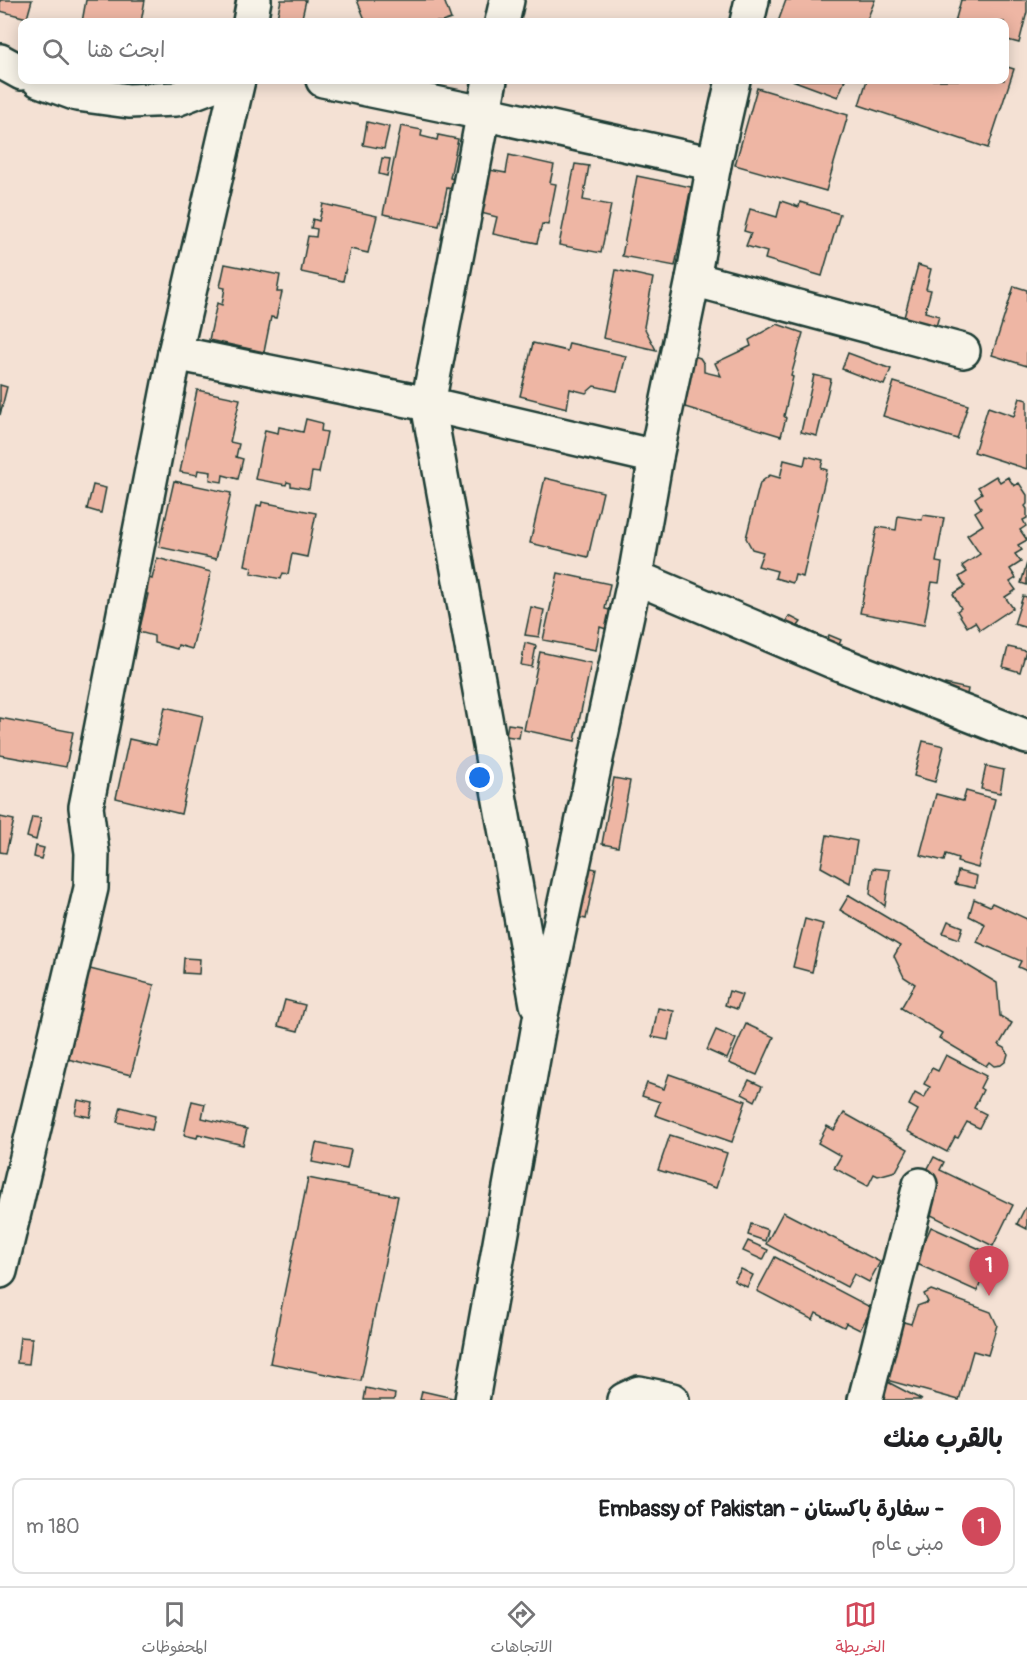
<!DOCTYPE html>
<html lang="ar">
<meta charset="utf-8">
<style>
:root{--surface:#fff;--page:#f6f6f6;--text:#202124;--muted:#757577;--line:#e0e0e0;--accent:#d1495b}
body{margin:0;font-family:Pangolin,"Playpen Sans Arabic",sans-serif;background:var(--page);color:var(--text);direction:rtl}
.you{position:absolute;left:480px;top:778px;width:21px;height:21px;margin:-15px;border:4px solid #fff;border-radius:50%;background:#1a73e8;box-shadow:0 0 0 9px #1a73e833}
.badge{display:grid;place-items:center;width:39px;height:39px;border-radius:50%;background:var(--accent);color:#fff;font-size:20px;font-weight:700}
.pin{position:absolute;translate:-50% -50px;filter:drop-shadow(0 2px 3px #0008)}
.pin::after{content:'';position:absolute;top:32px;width:21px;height:18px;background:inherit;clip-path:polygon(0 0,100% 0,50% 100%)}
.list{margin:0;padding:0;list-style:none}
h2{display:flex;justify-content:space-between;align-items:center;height:78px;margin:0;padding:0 24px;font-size:26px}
h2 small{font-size:20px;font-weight:400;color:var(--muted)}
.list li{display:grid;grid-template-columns:39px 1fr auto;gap:18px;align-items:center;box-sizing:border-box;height:96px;margin:0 12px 12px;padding:0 12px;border:2px solid var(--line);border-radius:12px}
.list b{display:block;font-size:22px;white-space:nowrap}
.list p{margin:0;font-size:20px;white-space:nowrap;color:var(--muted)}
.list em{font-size:20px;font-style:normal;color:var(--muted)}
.icon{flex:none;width:33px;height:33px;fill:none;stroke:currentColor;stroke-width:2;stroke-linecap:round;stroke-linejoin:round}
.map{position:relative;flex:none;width:1027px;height:1400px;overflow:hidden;direction:ltr}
.search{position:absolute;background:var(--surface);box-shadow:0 3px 15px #0003;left:18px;right:18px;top:18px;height:66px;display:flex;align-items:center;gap:15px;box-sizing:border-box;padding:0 21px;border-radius:12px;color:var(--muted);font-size:22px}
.sheet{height:186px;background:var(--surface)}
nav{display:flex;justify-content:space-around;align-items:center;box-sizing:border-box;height:84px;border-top:2px solid var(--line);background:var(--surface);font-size:16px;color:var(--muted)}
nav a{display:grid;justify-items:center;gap:3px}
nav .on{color:var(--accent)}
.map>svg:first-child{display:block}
</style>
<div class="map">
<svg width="1027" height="1400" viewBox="0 0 1027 1400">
<rect width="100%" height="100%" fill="#f4e1d4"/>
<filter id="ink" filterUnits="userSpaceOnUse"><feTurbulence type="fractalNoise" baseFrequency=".0167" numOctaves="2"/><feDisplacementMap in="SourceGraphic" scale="12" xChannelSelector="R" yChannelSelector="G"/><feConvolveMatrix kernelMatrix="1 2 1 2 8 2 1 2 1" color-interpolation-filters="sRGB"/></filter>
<g filter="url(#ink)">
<g fill="#eeb6a4" stroke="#1f3d34" stroke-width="1.5">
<path d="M 0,0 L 32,0 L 27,18 L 0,11 Z"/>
<path d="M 86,0 L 145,0 L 141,22 L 82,22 Z"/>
<path d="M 281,0 L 306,0 L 301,22 L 303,22 L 276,22 Z"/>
<path d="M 357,0 L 444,0 L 451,19 L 442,22 L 366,22 Z"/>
<path d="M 786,0 L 875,0 L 866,22 L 778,22 Z"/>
<path d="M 961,0 L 1027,0 L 1027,12 L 1019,43 L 1004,39 L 1004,22 L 955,22 Z"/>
<path d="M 1004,66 L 1014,69 L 988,148 L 859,105 L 867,80 L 1004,80 Z"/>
<path d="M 792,80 L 845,80 L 838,97 Z"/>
<path d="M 757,88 L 848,115 L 826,191 L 735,165 Z"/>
<path d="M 367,122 L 389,127 L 384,149 L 363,145 Z"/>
<path d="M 401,126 L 422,130 L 421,136 L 437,140 L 438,135 L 458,139 L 450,178 L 454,179 L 452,189 L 447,188 L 439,226 L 383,214 Z"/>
<path d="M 509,155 L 554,165 L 550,183 L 556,184 L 548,225 L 542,224 L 537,243 L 493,234 L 497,217 L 481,213 L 490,170 L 506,173 Z"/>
<path d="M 382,158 L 390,159 L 387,176 L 379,174 Z"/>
<path d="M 575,164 L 589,166 L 583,200 L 611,205 L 601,253 L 559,245 Z"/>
<path d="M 637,176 L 691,187 L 675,266 L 622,256 Z"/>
<path d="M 781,201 L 799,207 L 800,202 L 840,214 L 822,276 L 765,259 L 767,252 L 746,246 L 751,233 L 744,231 L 750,209 L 777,217 Z"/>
<path d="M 323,204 L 377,216 L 368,253 L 350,249 L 343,281 L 301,272 L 308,236 L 316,237 L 317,229 L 311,228 L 313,219 L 319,221 Z"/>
<path d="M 225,264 L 280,275 L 277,292 L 282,292 L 276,318 L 271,317 L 264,352 L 209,340 L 217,303 L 222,305 L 225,288 L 220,287 Z"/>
<path d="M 918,265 L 931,269 L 926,289 L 931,290 L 925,312 L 939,316 L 935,330 L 903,321 Z"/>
<path d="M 616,270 L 653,278 L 644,327 L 656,350 L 603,338 Z"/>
<path d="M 1014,286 L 1027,290 L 1027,366 L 992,355 Z"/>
<path d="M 777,324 L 803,333 L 791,376 L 793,377 L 784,416 L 786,418 L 781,436 L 675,404 L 688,357 L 694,356 L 700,358 L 704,364 L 704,372 L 721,376 L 715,363 L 751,346 L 749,340 Z"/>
<path d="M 533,343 L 567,351 L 569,343 L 626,356 L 617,391 L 594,386 L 586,393 L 570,389 L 567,408 L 520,396 Z"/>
<path d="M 848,353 L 891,369 L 884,385 L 842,369 Z"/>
<path d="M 814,375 L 831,379 L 817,436 L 801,432 Z"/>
<path d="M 894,382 L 968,405 L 957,439 L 883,416 Z"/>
<path d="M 0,385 L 7,387 L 0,415 Z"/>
<path d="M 197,390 L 240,399 L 230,442 L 239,444 L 236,457 L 243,459 L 238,479 L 223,475 L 222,482 L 210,480 L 211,472 L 198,470 L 197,475 L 180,472 Z"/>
<path d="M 1020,398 L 1027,400 L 1027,469 L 974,452 L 988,407 L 1014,416 Z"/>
<path d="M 306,419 L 322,423 L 321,431 L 327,432 L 319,473 L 312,472 L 309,489 L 291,486 L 291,483 L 287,482 L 286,485 L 255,479 L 265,430 L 278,433 L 279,427 L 303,432 Z"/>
<path d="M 806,456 L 823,460 L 821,468 L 827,470 L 803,577 L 795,575 L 793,583 L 775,578 L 777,571 L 758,566 L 763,552 L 752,549 L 746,538 L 760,483 L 770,475 L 780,478 L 784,460 L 804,465 Z"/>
<path d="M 996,476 L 1000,482 L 1008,477 L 1014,486 L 1019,483 L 1027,495 L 1027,504 L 1025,506 L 1027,509 L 1027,518 L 1023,520 L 1026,526 L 1020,530 L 1027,540 L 1018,545 L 1022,550 L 1015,554 L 1021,562 L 1010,569 L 1016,578 L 1010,582 L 1016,590 L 1005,597 L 1013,608 L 980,630 L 975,622 L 967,627 L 957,611 L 961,608 L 953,594 L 965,586 L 959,577 L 967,572 L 962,566 L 980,554 L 967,535 L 983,525 L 975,512 L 981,508 L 975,498 L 982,493 L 978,487 Z"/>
<path d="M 545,478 L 603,492 L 588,557 L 530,543 Z"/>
<path d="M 174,481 L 231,493 L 216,559 L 159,547 Z"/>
<path d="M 93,485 L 106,488 L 101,513 L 87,509 Z"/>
<path d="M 262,502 L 316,513 L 307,557 L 292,554 L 288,574 L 283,573 L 281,579 L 251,573 L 252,567 L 245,565 L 257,505 L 261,506 Z"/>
<path d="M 923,515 L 944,518 L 936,562 L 942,563 L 939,583 L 932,582 L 924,625 L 860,613 L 877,527 L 896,530 L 898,516 L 922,520 Z"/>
<path d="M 157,558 L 211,572 L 192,649 L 178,645 L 177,649 L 154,643 L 154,636 L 139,632 L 148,594 L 135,591 L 139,575 L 152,579 Z"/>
<path d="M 1027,563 L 1027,585 L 1021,583 Z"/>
<path d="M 558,573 L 610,584 L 605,609 L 610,610 L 606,629 L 600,627 L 596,650 L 543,640 Z"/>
<path d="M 1023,596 L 1027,597 L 1027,628 L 1014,624 Z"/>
<path d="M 531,607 L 544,610 L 539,637 L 525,635 Z"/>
<path d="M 789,616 L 801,622 L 798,626 L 827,639 L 829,635 L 841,640 L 836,652 L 784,627 Z"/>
<path d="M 525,643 L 536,646 L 532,667 L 521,665 Z"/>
<path d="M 1008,647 L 1026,651 L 1020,672 L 1003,667 Z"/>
<path d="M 540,652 L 591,663 L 575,741 L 524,730 Z"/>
<path d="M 945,684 L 968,689 L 966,700 L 943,695 Z"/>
<path d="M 165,707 L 203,716 L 181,814 L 116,798 L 129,739 L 156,745 Z"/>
<path d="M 0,718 L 73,732 L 66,767 L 0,755 Z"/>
<path d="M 508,724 L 521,726 L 519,738 L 506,736 Z"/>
<path d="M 923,741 L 944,746 L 935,782 L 914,776 Z"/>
<path d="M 986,766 L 1004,770 L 1000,793 L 981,789 Z"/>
<path d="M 614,778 L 630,781 L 618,847 L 602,844 Z"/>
<path d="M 966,791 L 995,799 L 978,868 L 957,862 L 958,858 L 946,854 L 944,861 L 920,855 L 936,794 L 963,801 Z"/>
<path d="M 0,817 L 14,820 L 6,853 L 0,852 Z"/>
<path d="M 32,817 L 41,818 L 36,840 L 27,837 Z"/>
<path d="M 827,835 L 857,841 L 850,883 L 821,867 Z"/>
<path d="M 36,846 L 44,848 L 41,859 L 34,857 Z"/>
<path d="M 578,865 L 596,869 L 586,919 L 568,915 Z"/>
<path d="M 873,868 L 890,870 L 885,906 L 870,894 Z"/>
<path d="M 958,871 L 977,876 L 975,888 L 955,884 Z"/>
<path d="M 849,895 L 997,983 L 1000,1016 L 1012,1023 L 999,1045 L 1005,1048 L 1008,1054 L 1006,1061 L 1001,1065 L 994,1066 L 989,1062 L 986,1066 L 939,1038 L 942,1033 L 901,1008 L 915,984 L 904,977 L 894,956 L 900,946 L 840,910 Z"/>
<path d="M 974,899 L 990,906 L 992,903 L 1027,919 L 1027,971 L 1018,967 L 1021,961 L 977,942 L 985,924 L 969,916 Z"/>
<path d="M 805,919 L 823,924 L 812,972 L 793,967 Z"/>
<path d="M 948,921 L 963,927 L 959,939 L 943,933 Z"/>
<path d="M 184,958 L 200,959 L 199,974 L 183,973 Z"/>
<path d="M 74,965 L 154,985 L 131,1075 L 52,1055 Z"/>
<path d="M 729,991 L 742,995 L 737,1009 L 725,1005 Z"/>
<path d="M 285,1000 L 305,1005 L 298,1031 L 278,1026 Z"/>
<path d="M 658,1008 L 674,1011 L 668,1040 L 652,1037 Z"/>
<path d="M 746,1024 L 774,1037 L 757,1075 L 729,1063 Z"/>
<path d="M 716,1030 L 736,1039 L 727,1059 L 707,1050 Z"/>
<path d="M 946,1055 L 986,1076 L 980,1088 L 983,1090 L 974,1108 L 986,1114 L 979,1128 L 967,1122 L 958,1138 L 955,1137 L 947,1152 L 907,1131 L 918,1110 L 909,1105 L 915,1093 L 924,1098 L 930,1087 L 924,1084 L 932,1068 L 938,1071 Z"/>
<path d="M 669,1074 L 746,1101 L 732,1142 L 655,1115 L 660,1102 L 642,1096 L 647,1083 L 664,1089 Z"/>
<path d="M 749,1080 L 762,1086 L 755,1101 L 742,1094 Z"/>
<path d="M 78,1100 L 93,1103 L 90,1117 L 75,1114 Z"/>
<path d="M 192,1101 L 205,1104 L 202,1118 L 247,1129 L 243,1145 L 198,1134 L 197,1138 L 184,1135 Z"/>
<path d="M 121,1107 L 155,1116 L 152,1130 L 117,1122 Z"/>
<path d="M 844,1113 L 908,1149 L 896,1171 L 878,1176 L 874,1174 L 868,1186 L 834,1168 L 841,1156 L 818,1143 L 827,1126 L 834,1130 Z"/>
<path d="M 670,1135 L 727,1153 L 716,1188 L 658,1170 Z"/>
<path d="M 316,1143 L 351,1150 L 347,1169 L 312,1162 Z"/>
<path d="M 934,1157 L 944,1162 L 940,1170 L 1013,1205 L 993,1246 L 921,1210 L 936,1179 L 925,1174 Z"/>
<path d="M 308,1178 L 398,1196 L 361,1381 L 270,1363 Z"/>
<path d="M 1025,1208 L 1027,1209 L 1027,1229 L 1017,1224 Z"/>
<path d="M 783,1212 L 880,1262 L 869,1282 L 854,1274 L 847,1287 L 766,1244 Z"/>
<path d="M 751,1224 L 768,1230 L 765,1241 L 748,1235 Z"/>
<path d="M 931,1227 L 993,1255 L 977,1291 L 915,1263 Z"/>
<path d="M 748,1241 L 768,1250 L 763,1260 L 743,1251 Z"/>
<path d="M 775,1257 L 872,1308 L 860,1330 L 846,1323 L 844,1327 L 816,1313 L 813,1320 L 757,1291 Z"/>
<path d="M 741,1269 L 753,1275 L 747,1287 L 734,1281 Z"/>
<path d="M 931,1290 L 991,1312 L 997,1325 L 988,1355 L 973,1351 L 959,1400 L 883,1379 L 900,1321 L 911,1324 L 917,1306 L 928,1302 L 924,1294 Z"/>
<path d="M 20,1337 L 32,1338 L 29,1364 L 17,1363 Z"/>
<path d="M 882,1379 L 922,1400 L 874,1400 Z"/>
<path d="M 366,1388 L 395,1394 L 394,1400 L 364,1400 Z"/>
<path d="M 422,1391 L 457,1399 L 456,1400 L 420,1400 Z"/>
</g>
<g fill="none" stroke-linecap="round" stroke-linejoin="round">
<defs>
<g id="minor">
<path d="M 250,22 L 254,0"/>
<path d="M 502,22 L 507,0"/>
<path d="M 747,22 L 752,0"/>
<path d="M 0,61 L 22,73"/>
<path d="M 39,80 L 77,94 L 129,101 L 176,99 L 226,80"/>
<path d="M 323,80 L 483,113 L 714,164"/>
<path d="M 490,80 L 428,404 L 537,1004"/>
<path d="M 693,279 L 963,351"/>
<path d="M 175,353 L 428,404 L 656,457"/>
<path d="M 635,577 L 835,662 L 1027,737"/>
<path d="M 0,1271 L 91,888 L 92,853 L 86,807 L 175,353 L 238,80"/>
<path d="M 472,1400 L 540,1019 L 635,577 L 656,457 L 693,279 L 714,164 L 733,80"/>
<path d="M 624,1400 L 639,1393 L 672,1400"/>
<path d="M 865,1400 L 920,1185"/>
</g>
</defs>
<use href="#minor" stroke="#1f3d34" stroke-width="38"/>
<use href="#minor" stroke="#f7f3e8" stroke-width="33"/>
</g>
</g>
</svg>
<div class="you"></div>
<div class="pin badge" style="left:989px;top:1296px">1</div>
<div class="search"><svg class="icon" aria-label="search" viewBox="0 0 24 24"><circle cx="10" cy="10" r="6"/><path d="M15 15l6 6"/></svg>ابحث هنا</div>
</div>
<section class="sheet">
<h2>بالقرب منك<small></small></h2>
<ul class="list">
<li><span class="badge">1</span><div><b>- سفارة باكستان - Embassy of Pakistan</b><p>مبنى عام</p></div><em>180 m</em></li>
</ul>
</section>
<nav>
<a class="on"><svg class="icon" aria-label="map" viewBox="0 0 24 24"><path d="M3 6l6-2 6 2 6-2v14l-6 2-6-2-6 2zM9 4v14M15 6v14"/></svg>الخريطة</a>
<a><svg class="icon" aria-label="directions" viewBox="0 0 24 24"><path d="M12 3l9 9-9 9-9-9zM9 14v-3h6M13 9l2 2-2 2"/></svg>الاتجاهات</a>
<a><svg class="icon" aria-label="saved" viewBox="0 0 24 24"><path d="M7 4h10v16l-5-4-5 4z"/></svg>المحفوظات</a>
</nav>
